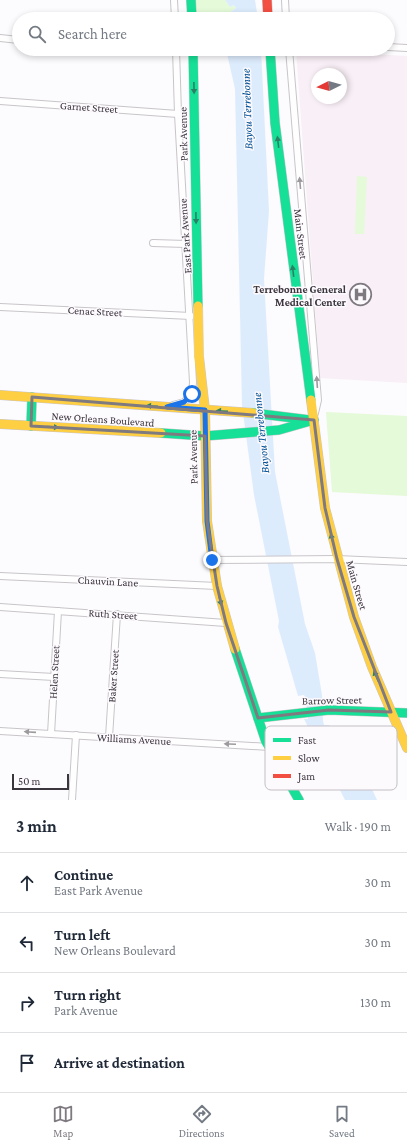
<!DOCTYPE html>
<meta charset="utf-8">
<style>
:root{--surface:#fff;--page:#f2f2f3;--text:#1f2937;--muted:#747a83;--line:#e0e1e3;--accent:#7f7a80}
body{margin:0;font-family:"Crimson Pro",serif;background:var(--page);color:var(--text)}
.compass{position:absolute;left:311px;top:68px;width:36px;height:36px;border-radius:50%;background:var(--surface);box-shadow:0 2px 6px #0003;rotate:265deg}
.scale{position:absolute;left:12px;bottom:10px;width:57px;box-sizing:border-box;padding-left:4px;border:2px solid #3b353d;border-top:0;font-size:11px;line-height:14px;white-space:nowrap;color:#3b353d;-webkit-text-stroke:3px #fdfafe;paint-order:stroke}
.stop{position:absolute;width:12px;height:12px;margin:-9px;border:3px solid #1a73e8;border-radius:50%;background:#fff}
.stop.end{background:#1a73e8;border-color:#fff;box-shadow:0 1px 4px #0008}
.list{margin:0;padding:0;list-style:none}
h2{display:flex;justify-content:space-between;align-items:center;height:52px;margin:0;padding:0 16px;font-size:17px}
h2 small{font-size:13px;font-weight:400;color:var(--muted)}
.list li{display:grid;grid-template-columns:26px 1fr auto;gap:12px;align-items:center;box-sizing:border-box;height:60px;padding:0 16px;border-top:1px solid var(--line)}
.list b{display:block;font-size:15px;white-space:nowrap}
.list p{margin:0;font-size:13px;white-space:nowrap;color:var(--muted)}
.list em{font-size:13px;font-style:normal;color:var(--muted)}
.icon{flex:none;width:22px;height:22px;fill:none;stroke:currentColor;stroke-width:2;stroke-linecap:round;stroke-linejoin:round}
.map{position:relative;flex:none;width:407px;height:800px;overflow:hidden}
.search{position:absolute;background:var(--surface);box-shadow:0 2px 6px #0003;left:12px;right:12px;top:12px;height:44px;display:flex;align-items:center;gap:10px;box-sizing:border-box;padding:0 14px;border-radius:22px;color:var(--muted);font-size:15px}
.sheet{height:292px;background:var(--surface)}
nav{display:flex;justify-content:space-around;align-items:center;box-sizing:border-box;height:56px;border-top:1px solid var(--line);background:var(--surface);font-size:11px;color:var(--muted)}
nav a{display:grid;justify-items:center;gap:2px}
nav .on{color:var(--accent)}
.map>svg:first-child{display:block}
</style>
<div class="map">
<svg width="407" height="800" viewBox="0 0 407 800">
<rect width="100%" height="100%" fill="#fcfbfd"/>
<path fill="#f9eff6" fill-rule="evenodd" d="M 296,50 L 407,56 L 407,383 L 320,378 ZM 317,74 L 341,74 L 341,98 L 317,98 Z"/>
<g fill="#e4fad8">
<path d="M 190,0 L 225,0 L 230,7 L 234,5 L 236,8 L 229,13 L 229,19 L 190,19 Z"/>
<path d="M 357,176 L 367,177 L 364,234 L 355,234 Z"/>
<path d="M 326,412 L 407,416 L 407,496 L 332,492 Z"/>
</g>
<g fill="#ddecfd">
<path d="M 225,0 L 255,0 L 258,19 L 229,19 L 229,13 L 236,8 L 234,5 L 230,7 Z"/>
<path d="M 226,49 L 261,49 L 269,211 L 264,279 L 275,472 L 305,624 L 315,653 L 322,695 L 323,721 L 324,725 L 329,725 L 352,763 L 367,778 L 377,800 L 345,800 L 304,719 L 308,719 L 306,699 L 304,695 L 298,696 L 278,627 L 279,621 L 254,495 L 242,405 L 235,89 Z"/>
</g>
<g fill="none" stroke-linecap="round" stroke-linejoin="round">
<defs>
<g id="street">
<path d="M 174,0 L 175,19"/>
<path d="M 285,0 L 286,19"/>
<path d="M 0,38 L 19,40"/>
<path d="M 388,47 L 407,48"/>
<path d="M 148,49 L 176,51 L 200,49"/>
<path d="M 289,49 L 318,400 L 315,413"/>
<path d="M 0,101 L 178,114"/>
<path d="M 153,243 L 186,244"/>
<path d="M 0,307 L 191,316"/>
<path d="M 173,405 L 184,402 L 192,394 L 193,382 L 178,114 L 176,49"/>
<path d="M 212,560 L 337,559 L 407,562"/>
<path d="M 0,576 L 217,586"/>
<path d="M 0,607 L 226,623"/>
<path d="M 0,674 L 54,677"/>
<path d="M 0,731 L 269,747"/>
<path d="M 51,734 L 58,611"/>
<path d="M 109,737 L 117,614"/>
<path d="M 72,800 L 76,735"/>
</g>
<g id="fast">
<path d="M 191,0 L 192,19"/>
<path d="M 270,49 L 275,123 L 311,400"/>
<path d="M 253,413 L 310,420"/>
<path d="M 31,426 L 32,397"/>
<path d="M 161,433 L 205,436 L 279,430 L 314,420"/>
<path d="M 235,649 L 266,742 L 299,800"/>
<path d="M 258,718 L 329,710 L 407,713"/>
</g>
<g id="slow">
<path d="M 199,357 L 205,410 L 207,521 L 217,586 L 235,649"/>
<path d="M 0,395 L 253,413"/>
<path d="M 311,400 L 325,508 L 354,617 L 372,667 L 407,748"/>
<path d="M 0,424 L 161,433"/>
</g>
<path id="jam" d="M 267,0 L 268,19"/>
</defs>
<use href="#street" stroke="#c8c5c9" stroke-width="8"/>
<use href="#fast" stroke="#c8c5c9" stroke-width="10"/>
<use href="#slow" stroke="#c8c5c9" stroke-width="10"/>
<use href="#jam" stroke="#c8c5c9" stroke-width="10"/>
<use href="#street" stroke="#fffeff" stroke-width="6"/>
<use href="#fast" stroke="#16e098" stroke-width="9"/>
<use href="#slow" stroke="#ffcf43" stroke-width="9"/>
<use href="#jam" stroke="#f24e42" stroke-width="9"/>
<defs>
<path id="fast-bridge" d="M 193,49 L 198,306"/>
<path id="slow-bridge" d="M 198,306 L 199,357"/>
</defs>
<use href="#fast-bridge" stroke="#d7d5d7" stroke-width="10" stroke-linecap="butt"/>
<use href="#slow-bridge" stroke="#d7d5d7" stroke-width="10" stroke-linecap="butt"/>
<use href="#fast-bridge" stroke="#16e098" stroke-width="9"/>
<use href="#slow-bridge" stroke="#ffcf43" stroke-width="9"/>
</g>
<defs><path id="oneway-solid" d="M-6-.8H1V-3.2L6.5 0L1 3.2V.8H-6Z"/></defs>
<g fill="#2a8266">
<use href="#oneway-solid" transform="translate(194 88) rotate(89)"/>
<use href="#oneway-solid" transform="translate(278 142) rotate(-97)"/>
<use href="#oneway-solid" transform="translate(196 218) rotate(89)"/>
<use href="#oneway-solid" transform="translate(293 271) rotate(-97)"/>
<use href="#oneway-solid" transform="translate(152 406) rotate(-176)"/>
<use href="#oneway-solid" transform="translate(222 411) rotate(-176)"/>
<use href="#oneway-solid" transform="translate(53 427) rotate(4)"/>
<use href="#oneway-solid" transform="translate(332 539) rotate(-104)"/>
<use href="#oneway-solid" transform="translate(220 600) rotate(77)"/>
<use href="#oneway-solid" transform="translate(376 676) rotate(-113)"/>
</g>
<g fill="#9d9a9e">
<use href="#oneway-solid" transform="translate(300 183) rotate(-95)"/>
<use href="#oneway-solid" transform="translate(317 382) rotate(-94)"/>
<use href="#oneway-solid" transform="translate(30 732) rotate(-176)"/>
<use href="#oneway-solid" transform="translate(230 744) rotate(-177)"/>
</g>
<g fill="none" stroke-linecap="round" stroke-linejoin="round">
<path stroke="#1a73e8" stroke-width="5" d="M 192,394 L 184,402 L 167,407 L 205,410 L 207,521 L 212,560"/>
</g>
<path fill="none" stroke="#7f7a80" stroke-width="3" stroke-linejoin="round" d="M 32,397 L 314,420 L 325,508 L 337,559 L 354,617 L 391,712 L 329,710 L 258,718 L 226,623 L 217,586 L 207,521 L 205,436 L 31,426 Z"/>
<defs>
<symbol id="hospital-ring" viewBox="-11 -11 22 22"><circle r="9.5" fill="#fdfafe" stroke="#7f7a80" stroke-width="1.5"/><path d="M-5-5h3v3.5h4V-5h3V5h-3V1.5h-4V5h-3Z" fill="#7f7a80"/></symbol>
</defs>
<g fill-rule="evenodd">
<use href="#hospital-ring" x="348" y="282" width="25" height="25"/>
</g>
<g text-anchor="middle" stroke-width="3" stroke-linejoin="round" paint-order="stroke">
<g font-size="11" fill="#3b353d" stroke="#fdfafe">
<text transform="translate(89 107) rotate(4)" y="4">Garnet Street</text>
<text transform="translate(183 134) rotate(-91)" y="4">Park Avenue</text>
<text transform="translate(301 234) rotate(83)" y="4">Main Street</text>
<text transform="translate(185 236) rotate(-94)" y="4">East Park Avenue</text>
<text transform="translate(95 311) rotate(3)" y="4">Cenac Street</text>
<text transform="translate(103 419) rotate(4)" y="4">New Orleans Boulevard</text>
<text transform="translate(193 457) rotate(-91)" y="4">Park Avenue</text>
<text transform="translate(108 581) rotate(3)" y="4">Chauvin Lane</text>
<text transform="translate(357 585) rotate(74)" y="4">Main Street</text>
<text transform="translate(113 614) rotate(4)" y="4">Ruth Street</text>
<text transform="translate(54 672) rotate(-87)" y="4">Helen Street</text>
<text transform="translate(113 676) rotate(-86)" y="4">Baker Street</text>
<text transform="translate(332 700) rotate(-1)" y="4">Barrow Street</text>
<text transform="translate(134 739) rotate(3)" y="4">Williams Avenue</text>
</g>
<g font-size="11" font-weight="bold" fill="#3b353d" stroke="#fdfafe" text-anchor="end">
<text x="346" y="293">Terrebonne General<tspan x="346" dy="13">Medical Center</tspan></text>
</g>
<g font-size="12" font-style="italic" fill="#015094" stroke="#fdfafe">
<text transform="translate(247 109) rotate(-92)" y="4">Bayou Terrebonne</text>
<text transform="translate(261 433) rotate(-96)" y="4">Bayou Terrebonne</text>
</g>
</g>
<rect x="265" y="726" width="132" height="64" rx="6" fill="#fdfafe" stroke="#c3bfc4" stroke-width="1"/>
<rect x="273" y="738" width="18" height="4" fill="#16e098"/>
<rect x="273" y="756" width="18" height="4" fill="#ffcf43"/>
<rect x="273" y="774" width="18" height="4" fill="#f24e42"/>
<g font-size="11" fill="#3b353d">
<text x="298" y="744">Fast</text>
<text x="298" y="762">Slow</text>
<text x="298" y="780">Jam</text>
</g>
</svg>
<svg class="compass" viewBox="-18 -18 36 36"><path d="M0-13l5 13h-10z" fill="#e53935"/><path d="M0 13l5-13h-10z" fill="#747a83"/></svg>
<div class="scale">50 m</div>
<div class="stop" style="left:192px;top:394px"></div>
<div class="stop end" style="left:212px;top:560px"></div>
<div class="search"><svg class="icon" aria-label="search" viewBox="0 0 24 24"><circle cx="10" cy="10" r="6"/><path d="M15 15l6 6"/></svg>Search here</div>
</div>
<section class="sheet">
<h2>3 min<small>Walk · 190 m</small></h2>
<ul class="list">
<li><svg class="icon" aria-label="ahead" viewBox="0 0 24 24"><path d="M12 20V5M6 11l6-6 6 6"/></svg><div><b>Continue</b><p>East Park Avenue</p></div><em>30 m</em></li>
<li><svg class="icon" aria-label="left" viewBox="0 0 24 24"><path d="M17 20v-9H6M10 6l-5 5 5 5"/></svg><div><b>Turn left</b><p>New Orleans Boulevard</p></div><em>30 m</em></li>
<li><svg class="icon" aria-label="right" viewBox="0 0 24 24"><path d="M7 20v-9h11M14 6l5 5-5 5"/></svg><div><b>Turn right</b><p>Park Avenue</p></div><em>130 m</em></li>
<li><svg class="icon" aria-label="arrive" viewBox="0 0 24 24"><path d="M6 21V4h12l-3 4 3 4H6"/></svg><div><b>Arrive at destination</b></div></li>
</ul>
</section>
<nav>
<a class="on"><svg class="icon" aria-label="map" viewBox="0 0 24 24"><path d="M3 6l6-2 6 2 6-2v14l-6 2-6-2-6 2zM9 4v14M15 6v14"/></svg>Map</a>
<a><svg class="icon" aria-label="directions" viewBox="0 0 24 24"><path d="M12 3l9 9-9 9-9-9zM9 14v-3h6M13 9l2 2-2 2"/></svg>Directions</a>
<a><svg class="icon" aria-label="saved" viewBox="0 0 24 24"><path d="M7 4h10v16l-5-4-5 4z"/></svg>Saved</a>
</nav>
